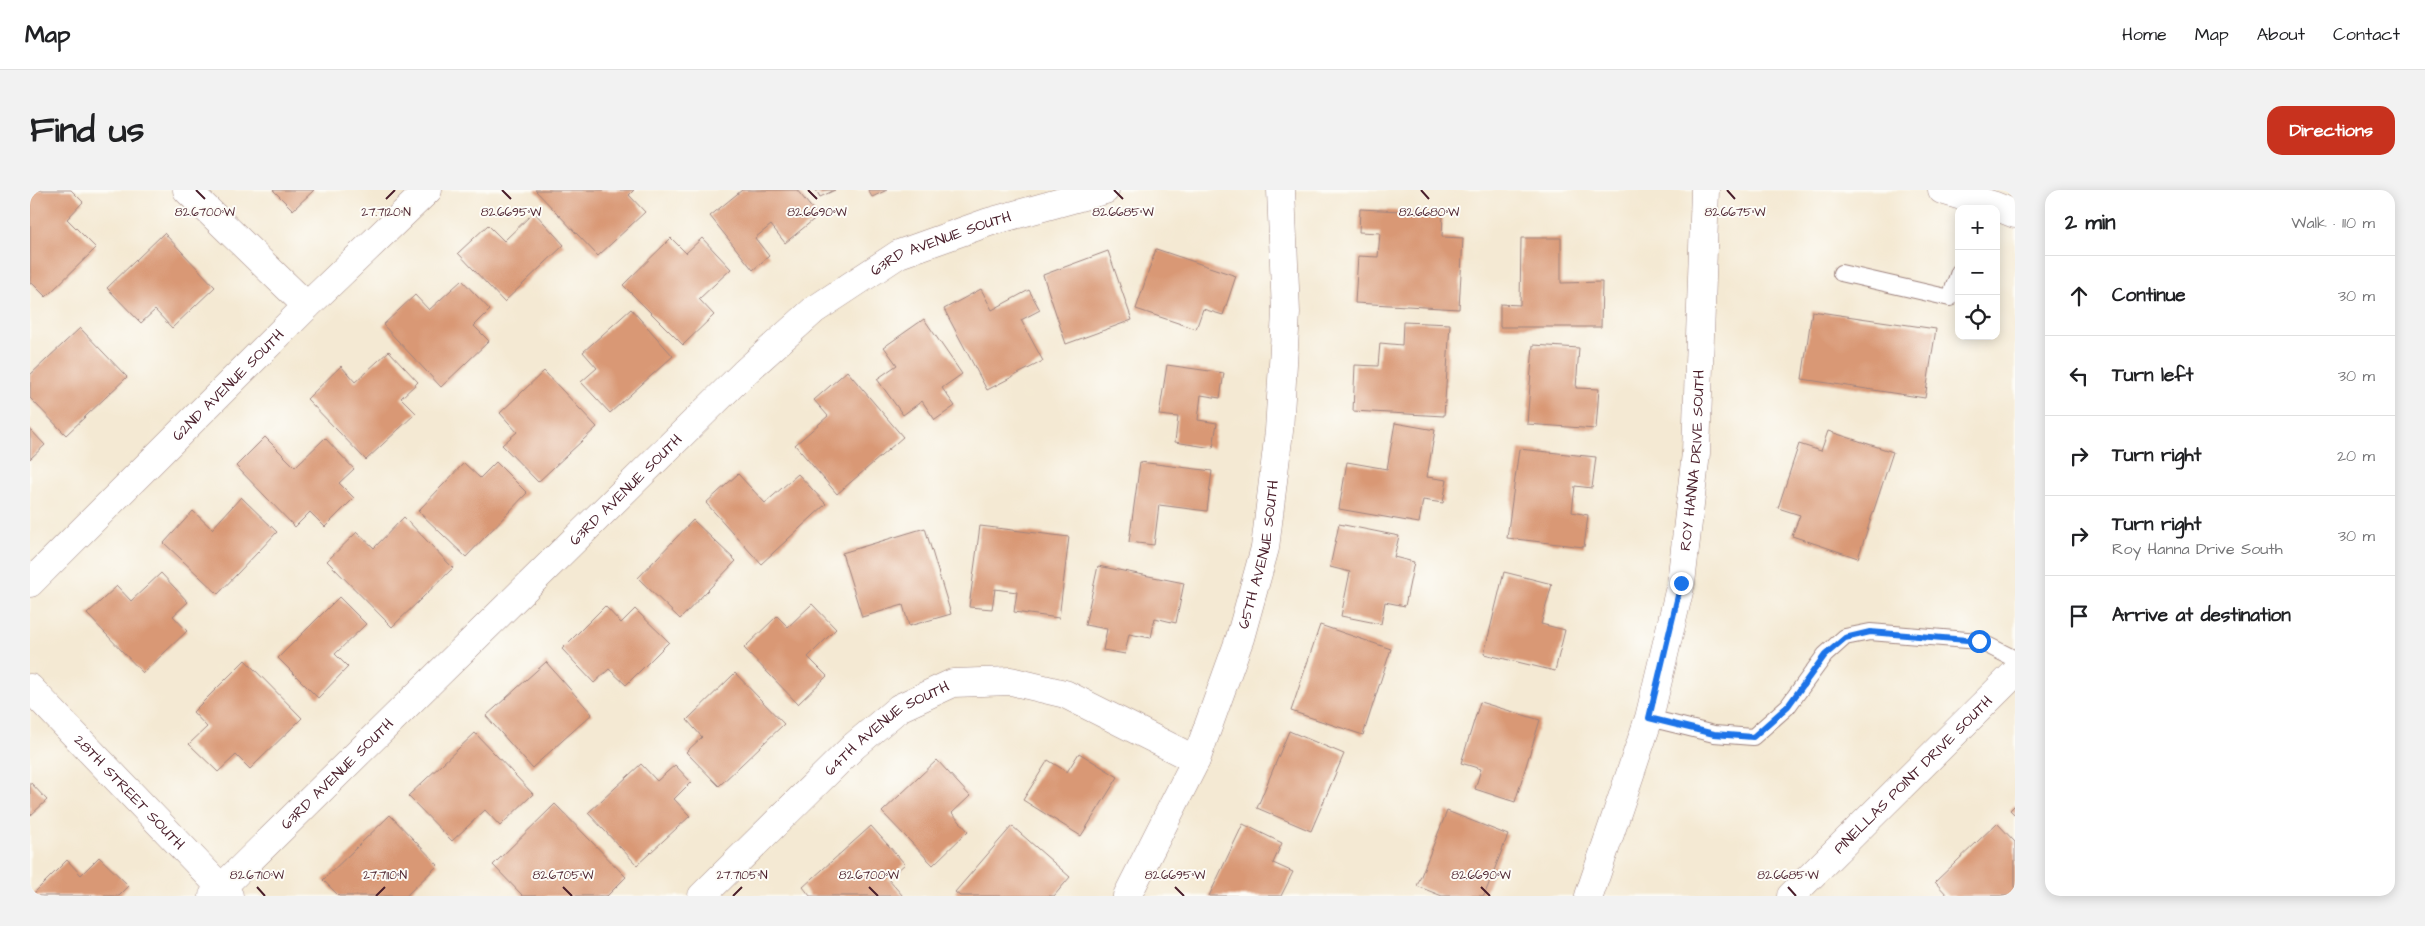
<!DOCTYPE html>
<meta charset="utf-8">
<style>
:root{--surface:#fff;--page:#f2f2f2;--text:#202124;--muted:#757577;--line:#e0e0e0;--accent:#c8321e}
body{margin:0;font-family:"Architects Daughter",sans-serif;background:var(--page);color:var(--text)}
.controls{position:absolute;right:15px;top:15px;display:grid;overflow:hidden;border-radius:10px;box-shadow:0 2px 12px #0003}
.controls button{width:45px;height:45px;display:grid;place-items:center;padding:0;border:0;border-bottom:1px solid var(--line);background:var(--surface);color:var(--text);font:25px sans-serif}
.stop{position:absolute;width:15px;height:15px;margin:-11px;border:4px solid #1a73e8;border-radius:50%;background:#fff}
.stop.end{background:#1a73e8;border-color:#fff;box-shadow:0 1px 5px #0008}
.list{margin:0;padding:0;list-style:none}
h2{display:flex;justify-content:space-between;align-items:center;height:65px;margin:0;padding:0 20px;font-size:21px}
h2 small{font-size:16px;font-weight:400;color:var(--muted)}
.list li{display:grid;grid-template-columns:32px 1fr auto;gap:15px;align-items:center;box-sizing:border-box;height:80px;padding:0 20px;border-top:1px solid var(--line)}
.list b{display:block;font-size:19px;white-space:nowrap}
.list p{margin:0;font-size:16px;white-space:nowrap;color:var(--muted)}
.list em{font-size:16px;font-style:normal;color:var(--muted)}
.icon{flex:none;width:28px;height:28px;fill:none;stroke:currentColor;stroke-width:2;stroke-linecap:round;stroke-linejoin:round}
.map{position:relative;flex:none;width:1985px;height:706px;overflow:hidden;border-radius:15px}
header{display:flex;align-items:center;gap:30px;box-sizing:border-box;height:70px;padding:0 25px;background:var(--surface);border-bottom:1px solid var(--line)}
header strong{font-size:24px}
nav{display:flex;gap:28px;margin-inline-start:auto;font-size:18px}
.intro{display:flex;align-items:center;justify-content:space-between;box-sizing:border-box;height:120px;padding:0 30px}
h1{margin:0;font-size:35px}
.button{padding:12px 22px;border-radius:15px;background:var(--accent);color:#fff;font-size:18px;font-weight:700}
main{display:flex;gap:30px;padding:0 30px}
aside{flex:1;background:var(--surface);border-radius:15px;box-shadow:0 2px 12px #0003}
.map>svg:first-child{display:block}
</style>
<header>
<strong>Map</strong>
<nav><a>Home</a><a>Map</a><a>About</a><a>Contact</a></nav>
</header>
<div class="intro"><h1>Find us</h1><a class="button">Directions</a></div>
<main>
<div class="map">
<svg width="1985" height="706" viewBox="0 0 1985 706">
<rect width="100%" height="100%" fill="#fdfcf7"/>
<filter id="ink" filterUnits="userSpaceOnUse"><feTurbulence type="fractalNoise" baseFrequency=".02" numOctaves="2"/><feDisplacementMap in="SourceGraphic" scale="10" xChannelSelector="R" yChannelSelector="G"/><feConvolveMatrix kernelMatrix="1 2 1 2 8 2 1 2 1" color-interpolation-filters="sRGB"/></filter>
<filter id="wash" filterUnits="userSpaceOnUse"><feTurbulence type="fractalNoise" baseFrequency=".0096" numOctaves="4" result="noise"/><feDisplacementMap in="SourceGraphic" scale="20" xChannelSelector="R" yChannelSelector="G"/><feGaussianBlur stdDeviation="1.12" result="paint"/><feColorMatrix in="noise" values="0 0 0 0 0 0 0 0 0 0 0 0 0 0 0 0 0 1.4 0 .05"/><feComposite in="paint" operator="in"/></filter>
<g filter="url(#wash)">
<rect width="100%" height="100%" fill="#f4e9d3"/>
<g id="blocks">
<g fill="#d99875">
<path d="M 7,0 L 41,0 L 53,12 L 37,29 L 66,58 L 16,107 L 2,93 L 0,94 L 0,7 Z"/>
<path d="M 243,0 L 284,0 L 263,20 Z"/>
<path d="M 505,0 L 604,0 L 599,5 L 615,22 L 568,66 Z"/>
<path d="M 712,0 L 767,0 L 788,26 L 755,53 L 741,35 L 725,48 L 739,66 L 723,80 L 680,26 Z"/>
<path d="M 786,0 L 805,0 L 790,7 Z"/>
<path d="M 838,0 L 857,0 L 842,7 Z"/>
<path d="M 1330,19 L 1413,23 L 1412,47 L 1433,48 L 1429,119 L 1325,113 L 1328,66 L 1348,67 L 1350,43 L 1329,42 Z"/>
<path d="M 504,22 L 534,55 L 474,112 L 428,63 L 458,35 L 474,51 Z"/>
<path d="M 134,43 L 185,97 L 142,138 L 125,120 L 111,133 L 77,98 Z"/>
<path d="M 641,48 L 656,63 L 672,48 L 701,79 L 669,109 L 684,125 L 653,155 L 593,95 Z"/>
<path d="M 1491,48 L 1531,48 L 1531,93 L 1572,92 L 1571,137 L 1470,137 L 1470,114 L 1490,115 Z"/>
<path d="M 1126,59 L 1206,86 L 1193,125 L 1173,119 L 1166,139 L 1106,119 Z"/>
<path d="M 1078,61 L 1102,130 L 1036,154 L 1013,85 Z"/>
<path d="M 432,90 L 460,120 L 444,136 L 459,151 L 411,197 L 353,135 L 385,105 L 399,120 Z"/>
<path d="M 951,99 L 962,120 L 999,100 L 1010,120 L 991,130 L 1013,171 L 957,200 L 914,119 Z"/>
<path d="M 601,119 L 643,166 L 580,223 L 551,192 L 567,178 L 553,162 Z"/>
<path d="M 1782,121 L 1906,139 L 1895,208 L 1772,189 Z"/>
<path d="M 894,129 L 932,184 L 912,198 L 925,216 L 905,230 L 892,211 L 873,225 L 847,189 L 867,175 L 854,157 Z"/>
<path d="M 1373,132 L 1420,134 L 1414,226 L 1323,221 L 1325,175 L 1348,176 L 1350,153 L 1372,155 Z"/>
<path d="M 50,138 L 97,187 L 36,245 L 0,208 L 0,185 Z"/>
<path d="M 1503,155 L 1549,158 L 1546,198 L 1569,199 L 1566,239 L 1497,234 Z"/>
<path d="M 359,161 L 388,192 L 371,208 L 386,223 L 336,270 L 277,209 L 311,176 L 325,192 Z"/>
<path d="M 1137,175 L 1194,183 L 1190,208 L 1171,205 L 1168,230 L 1187,233 L 1183,258 L 1145,252 L 1148,227 L 1129,225 Z"/>
<path d="M 514,181 L 567,237 L 508,292 L 472,255 L 487,242 L 470,223 Z"/>
<path d="M 817,181 L 873,247 L 807,304 L 765,255 L 798,226 L 784,210 Z"/>
<path d="M 1365,233 L 1405,240 L 1397,287 L 1417,290 L 1413,313 L 1393,310 L 1389,333 L 1309,319 L 1317,272 L 1357,279 Z"/>
<path d="M 0,239 L 15,255 L 0,269 Z"/>
<path d="M 1798,241 L 1863,262 L 1828,368 L 1762,346 L 1770,325 L 1748,318 L 1769,254 L 1791,261 Z"/>
<path d="M 235,247 L 265,277 L 295,248 L 324,279 L 309,293 L 324,308 L 295,337 L 280,322 L 265,337 L 206,276 Z"/>
<path d="M 1489,259 L 1566,267 L 1562,298 L 1545,296 L 1542,322 L 1558,325 L 1554,357 L 1477,348 Z"/>
<path d="M 466,272 L 497,303 L 436,367 L 388,321 L 434,273 L 450,288 Z"/>
<path d="M 1110,272 L 1182,281 L 1177,321 L 1129,315 L 1124,355 L 1099,352 Z"/>
<path d="M 708,284 L 735,313 L 768,284 L 796,314 L 731,374 L 676,313 Z"/>
<path d="M 211,307 L 247,342 L 188,404 L 134,353 L 163,321 L 182,339 Z"/>
<path d="M 374,327 L 423,378 L 362,437 L 297,371 L 327,342 L 344,358 Z"/>
<path d="M 663,330 L 706,371 L 650,429 L 608,388 Z"/>
<path d="M 1309,334 L 1369,346 L 1364,367 L 1384,372 L 1375,416 L 1355,412 L 1351,434 L 1311,426 L 1320,382 L 1300,377 Z"/>
<path d="M 950,336 L 1039,347 L 1029,428 L 984,422 L 987,402 L 965,399 L 962,419 L 939,417 Z"/>
<path d="M 895,338 L 921,424 L 879,436 L 873,415 L 832,427 L 812,363 Z"/>
<path d="M 1068,376 L 1154,393 L 1146,433 L 1125,428 L 1121,448 L 1099,444 L 1095,464 L 1073,460 L 1077,439 L 1055,435 Z"/>
<path d="M 1474,382 L 1522,394 L 1511,434 L 1535,440 L 1525,481 L 1454,464 Z"/>
<path d="M 131,383 L 158,412 L 143,426 L 157,441 L 113,483 L 57,424 L 87,396 L 101,411 Z"/>
<path d="M 309,407 L 336,434 L 305,464 L 318,477 L 288,508 L 248,468 Z"/>
<path d="M 782,414 L 806,439 L 778,467 L 797,486 L 768,514 L 714,458 L 747,426 L 758,437 Z"/>
<path d="M 575,416 L 591,433 L 605,419 L 639,452 L 596,495 L 579,479 L 564,493 L 532,459 Z"/>
<path d="M 1290,435 L 1361,459 L 1333,545 L 1261,521 Z"/>
<path d="M 215,470 L 272,528 L 220,579 L 206,565 L 188,582 L 159,554 L 177,537 L 163,522 Z"/>
<path d="M 516,472 L 562,524 L 502,578 L 456,526 Z"/>
<path d="M 705,483 L 754,534 L 689,596 L 656,562 L 672,547 L 657,530 Z"/>
<path d="M 1450,512 L 1510,530 L 1485,612 L 1445,599 L 1451,579 L 1431,573 Z"/>
<path d="M 1259,541 L 1314,564 L 1281,641 L 1227,618 Z"/>
<path d="M 445,543 L 503,604 L 470,636 L 455,620 L 422,651 L 378,606 Z"/>
<path d="M 1049,563 L 1088,587 L 1051,646 L 993,610 L 1018,570 L 1037,582 Z"/>
<path d="M 907,570 L 940,606 L 922,623 L 938,641 L 903,675 L 852,622 Z"/>
<path d="M 611,574 L 627,591 L 645,575 L 661,592 L 644,609 L 660,626 L 607,675 L 558,623 Z"/>
<path d="M 0,592 L 17,610 L 0,626 Z"/>
<path d="M 525,614 L 596,687 L 577,706 L 493,706 L 463,675 Z"/>
<path d="M 1985,615 L 1985,625 L 1980,620 Z"/>
<path d="M 1417,621 L 1478,645 L 1454,706 L 1412,706 L 1387,696 Z"/>
<path d="M 360,625 L 408,675 L 376,706 L 309,706 L 293,690 Z"/>
<path d="M 1967,633 L 1985,652 L 1985,706 L 1918,706 L 1905,692 Z"/>
<path d="M 1213,634 L 1252,653 L 1243,673 L 1263,682 L 1251,706 L 1179,706 Z"/>
<path d="M 841,636 L 875,674 L 858,689 L 873,706 L 780,706 L 773,697 Z"/>
<path d="M 982,636 L 1040,687 L 1024,706 L 930,706 L 925,702 Z"/>
<path d="M 69,667 L 99,696 L 89,706 L 1,706 L 37,670 L 51,685 Z"/>
</g>
</g>
</g>
<g filter="url(#ink)">
<use href="#blocks" fill-opacity="0" stroke="#9f847f" stroke-width="1"/>
<g fill="none" stroke-linecap="round" stroke-linejoin="round">
<defs>
<g id="service">
<path d="M 1811,83 L 1920,108 L 1929,82"/>
<path d="M 1619,528 L 1684,544 L 1723,547 L 1758,516 L 1795,465 L 1815,447 L 1840,442 L 1949,451 L 1985,469"/>
</g>
<g id="minor">
<path d="M 157,0 L 277,116"/>
<path id="s1" d="M 0,393 L 277,116 L 398,0"/>
<path id="s2" d="M 0,498 L 199,706"/>
<path id="s3" d="M 183,706 L 714,183 L 784,120 L 869,64 L 959,32 L 1075,0"/>
<path id="s4" d="M 672,706 L 824,556 L 869,518 L 923,493 L 981,491 L 1035,504 L 1166,570"/>
<path id="s5" d="M 1097,706 L 1166,570 L 1210,448 L 1235,358 L 1249,241 L 1256,123 L 1251,0"/>
</g>
<g id="tertiary">
<path d="M 1912,0 L 1965,16 L 1985,24"/>
<path id="s6" d="M 1559,706 L 1619,528 L 1651,393 L 1666,263 L 1675,0"/>
<path id="s7" d="M 1761,706 L 1985,483"/>
</g>
</defs>
<use href="#service" stroke="#9f847f" stroke-width="18"/>
<use href="#minor" stroke="#9f847f" stroke-width="29"/>
<use href="#tertiary" stroke="#9f847f" stroke-width="29"/>
<use href="#service" stroke="#fff" stroke-width="16"/>
<use href="#minor" stroke="#fff" stroke-width="28"/>
<use href="#tertiary" stroke="#fff" stroke-width="28"/>
</g>
</g>
<g fill="none" stroke-linecap="round" stroke-linejoin="round" filter="url(#ink)">
<path stroke="#1a73e8" stroke-width="6" d="M 1651,393 L 1619,528 L 1684,544 L 1723,547 L 1758,516 L 1795,465 L 1815,448 L 1840,442 L 1949,451"/>
</g>
<path fill="none" stroke="#4a1f2b" stroke-width="2" d="M 166,0 L 175,9M 472,0 L 481,9M 778,0 L 787,9M 1084,0 L 1093,9M 1391,0 L 1399,9M 1697,0 L 1705,9M 356,9 L 365,0M 227,697 L 235,706M 533,697 L 542,706M 839,697 L 848,706M 1145,697 L 1154,706M 1451,697 L 1460,706M 1758,697 L 1766,706M 346,706 L 355,697M 703,706 L 712,697"/>
<g text-anchor="middle" stroke-width="4" stroke-linejoin="round" paint-order="stroke">
<g font-size="15" fill="#4a1f2b" stroke="#fdfcf7">
<text dy="5" stroke="none"><textPath href="#s3" startOffset="984">63RD AVENUE SOUTH</textPath></text>
<text dy="5" stroke="none"><textPath href="#s1" startOffset="280">62ND AVENUE SOUTH</textPath></text>
<text dy="5" stroke="none"><textPath href="#s6" startOffset="450">ROY HANNA DRIVE SOUTH</textPath></text>
<text dy="5" stroke="none"><textPath href="#s3" startOffset="579">63RD AVENUE SOUTH</textPath></text>
<text dy="5" stroke="none"><textPath href="#s5" startOffset="368">65TH AVENUE SOUTH</textPath></text>
<text dy="5" stroke="none"><textPath href="#s4" startOffset="251">64TH AVENUE SOUTH</textPath></text>
<text dy="5" stroke="none"><textPath href="#s3" startOffset="174">63RD AVENUE SOUTH</textPath></text>
<text dy="5" stroke="none"><textPath href="#s7" startOffset="172">PINELLAS POINT DRIVE SOUTH</textPath></text>
<text dy="5" stroke="none"><textPath href="#s2" startOffset="144">28TH STREET SOUTH</textPath></text>
</g>
</g>
<g font-size="12" text-anchor="middle" fill="#4a1f2b" stroke="#fdfcf7" stroke-width="4" stroke-linejoin="round" paint-order="stroke">
<text x="356" y="26">27.7120°N</text>
<text x="1705" y="26">82.6675°W</text>
<text x="175" y="26">82.6700°W</text>
<text x="481" y="26">82.6695°W</text>
<text x="787" y="26">82.6690°W</text>
<text x="1093" y="26">82.6685°W</text>
<text x="1399" y="26">82.6680°W</text>
<text x="227" y="689">82.6710°W</text>
<text x="533" y="689">82.6705°W</text>
<text x="839" y="689">82.6700°W</text>
<text x="1145" y="689">82.6695°W</text>
<text x="1451" y="689">82.6690°W</text>
<text x="1758" y="689">82.6685°W</text>
<text x="355" y="689">27.7110°N</text>
<text x="712" y="689">27.7105°N</text>
</g>
</svg>
<div class="controls">
<button>+</button>
<button>−</button>
<button><svg class="icon" aria-label="locate" viewBox="0 0 24 24"><circle cx="12" cy="12" r="6"/><path d="M12 2v4M12 18v4M2 12h4M18 12h4"/></svg></button>
</div>
<div class="stop" style="left:1949px;top:451px"></div>
<div class="stop end" style="left:1651px;top:393px"></div>
</div>
<aside>
<h2>2 min<small>Walk · 110 m</small></h2>
<ul class="list">
<li><svg class="icon" aria-label="ahead" viewBox="0 0 24 24"><path d="M12 20V5M6 11l6-6 6 6"/></svg><div><b>Continue</b></div><em>30 m</em></li>
<li><svg class="icon" aria-label="left" viewBox="0 0 24 24"><path d="M17 20v-9H6M10 6l-5 5 5 5"/></svg><div><b>Turn left</b></div><em>30 m</em></li>
<li><svg class="icon" aria-label="right" viewBox="0 0 24 24"><path d="M7 20v-9h11M14 6l5 5-5 5"/></svg><div><b>Turn right</b></div><em>20 m</em></li>
<li><svg class="icon" aria-label="right" viewBox="0 0 24 24"><path d="M7 20v-9h11M14 6l5 5-5 5"/></svg><div><b>Turn right</b><p>Roy Hanna Drive South</p></div><em>30 m</em></li>
<li><svg class="icon" aria-label="arrive" viewBox="0 0 24 24"><path d="M6 21V4h12l-3 4 3 4H6"/></svg><div><b>Arrive at destination</b></div></li>
</ul>
</aside>
</main>
